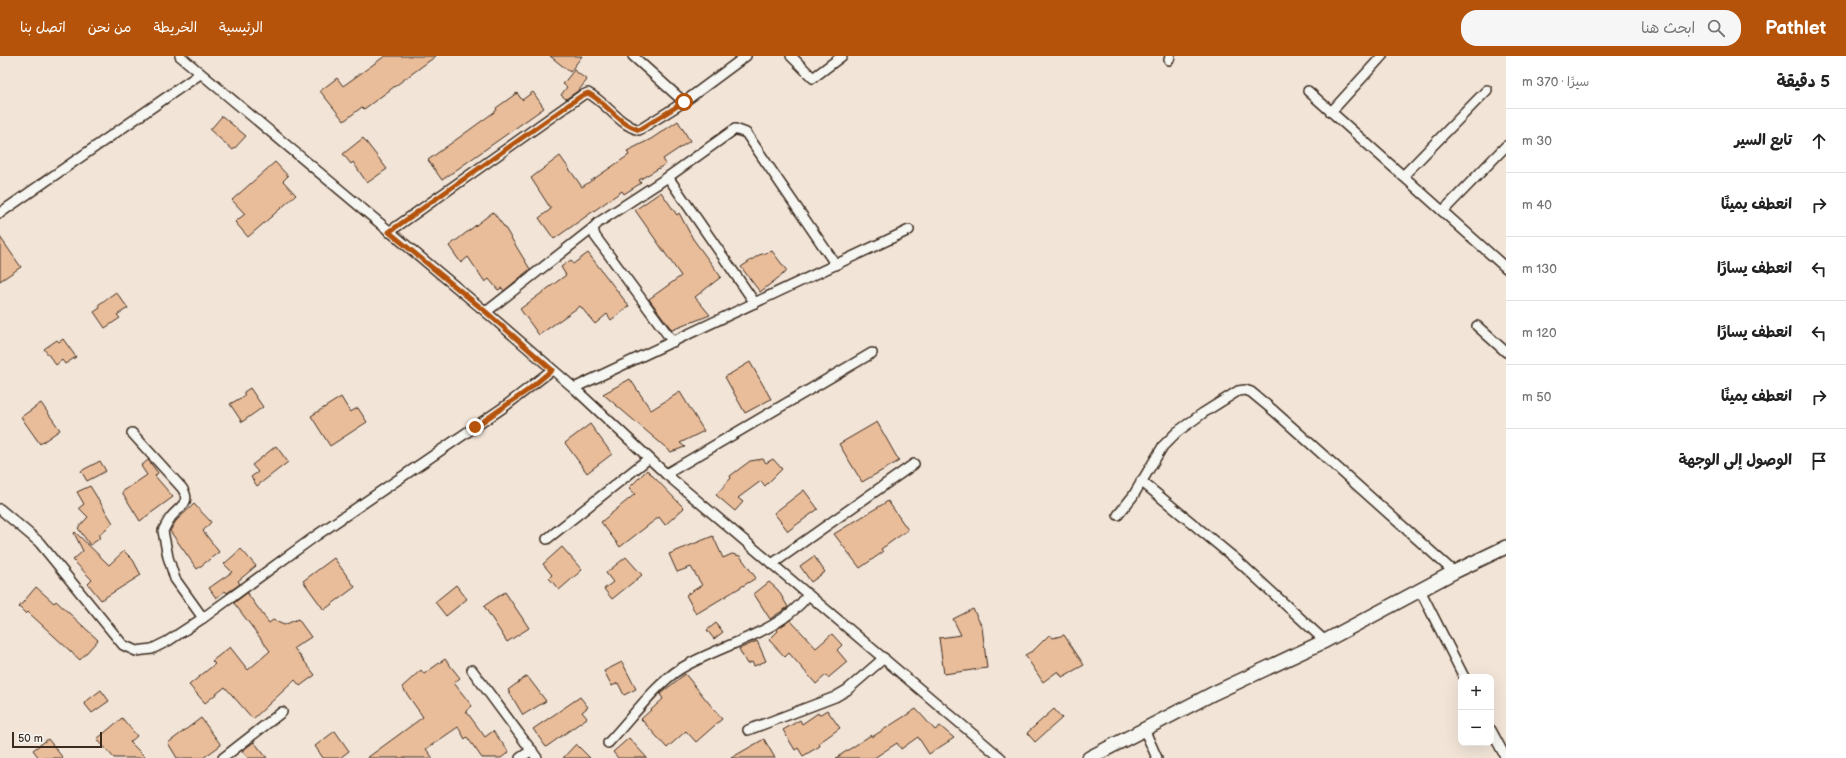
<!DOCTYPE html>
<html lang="ar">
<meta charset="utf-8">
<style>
:root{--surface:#fff;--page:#f6f6f6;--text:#222;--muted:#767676;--line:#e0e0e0;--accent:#b45309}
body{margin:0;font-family:"Balsamiq Sans","Playpen Sans Arabic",sans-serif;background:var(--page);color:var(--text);direction:rtl}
.controls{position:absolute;right:12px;bottom:12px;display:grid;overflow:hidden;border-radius:8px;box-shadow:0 4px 16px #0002}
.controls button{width:36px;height:36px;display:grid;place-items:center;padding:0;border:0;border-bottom:1px solid var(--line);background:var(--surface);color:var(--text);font:20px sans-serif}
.scale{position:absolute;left:12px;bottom:10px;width:90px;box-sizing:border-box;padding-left:4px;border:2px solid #3b2a1e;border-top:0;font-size:11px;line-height:14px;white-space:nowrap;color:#3b2a1e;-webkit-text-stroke:3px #f6f6f2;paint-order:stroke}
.stop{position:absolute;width:12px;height:12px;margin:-9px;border:3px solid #b45309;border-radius:50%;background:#fff}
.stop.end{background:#b45309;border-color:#fff;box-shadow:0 1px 4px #0008}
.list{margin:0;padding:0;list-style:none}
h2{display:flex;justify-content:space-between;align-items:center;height:52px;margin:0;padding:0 16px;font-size:17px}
h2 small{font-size:13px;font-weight:400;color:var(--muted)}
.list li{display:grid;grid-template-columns:26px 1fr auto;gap:12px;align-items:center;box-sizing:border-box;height:64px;padding:0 16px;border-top:1px solid var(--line)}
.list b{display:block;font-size:15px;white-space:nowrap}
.list em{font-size:13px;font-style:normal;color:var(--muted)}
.icon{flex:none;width:22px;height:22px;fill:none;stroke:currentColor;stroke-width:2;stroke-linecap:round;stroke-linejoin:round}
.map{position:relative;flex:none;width:1506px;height:702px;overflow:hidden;direction:ltr}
header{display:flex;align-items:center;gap:24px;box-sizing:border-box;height:56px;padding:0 20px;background:var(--accent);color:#fff}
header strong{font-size:19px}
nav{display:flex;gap:22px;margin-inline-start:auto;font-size:14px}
.search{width:280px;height:36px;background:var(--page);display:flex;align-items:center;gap:10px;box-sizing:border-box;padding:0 14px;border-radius:16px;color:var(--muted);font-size:15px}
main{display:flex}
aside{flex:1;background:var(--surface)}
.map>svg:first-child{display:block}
</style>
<header>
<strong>Pathlet</strong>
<div class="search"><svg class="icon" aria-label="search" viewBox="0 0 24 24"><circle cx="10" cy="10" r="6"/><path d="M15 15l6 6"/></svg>ابحث هنا</div>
<nav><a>الرئيسية</a><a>الخريطة</a><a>من نحن</a><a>اتصل بنا</a></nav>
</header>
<main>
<aside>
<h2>5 دقيقة<small>سيرًا · 370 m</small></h2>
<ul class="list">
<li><svg class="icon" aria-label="ahead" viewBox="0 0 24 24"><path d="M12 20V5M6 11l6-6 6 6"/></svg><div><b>تابع السير</b></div><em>30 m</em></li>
<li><svg class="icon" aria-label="right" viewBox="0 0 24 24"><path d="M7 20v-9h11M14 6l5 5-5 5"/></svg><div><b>انعطف يمينًا</b></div><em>40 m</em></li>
<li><svg class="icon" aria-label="left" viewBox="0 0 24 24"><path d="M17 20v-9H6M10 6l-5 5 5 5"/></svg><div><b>انعطف يسارًا</b></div><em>130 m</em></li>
<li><svg class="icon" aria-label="left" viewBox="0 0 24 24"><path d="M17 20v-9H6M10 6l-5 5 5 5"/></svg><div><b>انعطف يسارًا</b></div><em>120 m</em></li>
<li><svg class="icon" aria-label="right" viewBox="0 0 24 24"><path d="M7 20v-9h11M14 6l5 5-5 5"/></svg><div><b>انعطف يمينًا</b></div><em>50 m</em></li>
<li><svg class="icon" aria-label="arrive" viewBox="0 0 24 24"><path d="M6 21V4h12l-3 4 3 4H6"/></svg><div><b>الوصول إلى الوجهة</b></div></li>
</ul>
</aside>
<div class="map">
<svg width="1506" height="702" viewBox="0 0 1506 702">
<rect width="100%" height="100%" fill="#f2e5d8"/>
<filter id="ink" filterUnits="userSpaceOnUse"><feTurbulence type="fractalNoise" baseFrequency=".025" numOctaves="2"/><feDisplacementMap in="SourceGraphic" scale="8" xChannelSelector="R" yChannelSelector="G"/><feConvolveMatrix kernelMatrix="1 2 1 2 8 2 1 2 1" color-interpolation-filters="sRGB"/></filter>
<g filter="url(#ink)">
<g fill="#eabd9a" stroke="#3b2a1e">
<path d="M 385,0 L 436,0 L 364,53 L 362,51 L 344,65 L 320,35 L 337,22 L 343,30 Z"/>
<path d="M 550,0 L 582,0 L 570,16 Z"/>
<path d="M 574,14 L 587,24 L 579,34 L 566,43 L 561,39 L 567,31 L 563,28 Z"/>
<path d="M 533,36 L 544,52 L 442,124 L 428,104 L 497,54 L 496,52 L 517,37 L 522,44 Z"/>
<path d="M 222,60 L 246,80 L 233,94 L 210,74 Z"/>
<path d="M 678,65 L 690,85 L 663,103 L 666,108 L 639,124 L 641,127 L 624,138 L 622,135 L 554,183 L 539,162 L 551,153 L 531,122 L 560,100 L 582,131 L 629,99 L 627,95 L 651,83 Z"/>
<path d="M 363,82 L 387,113 L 367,127 L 353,106 L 351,108 L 343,98 Z"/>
<path d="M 275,106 L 288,120 L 283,125 L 296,139 L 248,181 L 235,166 L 245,158 L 232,144 Z"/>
<path d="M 661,136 L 677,159 L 679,157 L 693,183 L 721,221 L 695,241 L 710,259 L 672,274 L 649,243 L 681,220 L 635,154 Z"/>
<path d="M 493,156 L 505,172 L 530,213 L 504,235 L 502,232 L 498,234 L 489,223 L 485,226 L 468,201 L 461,207 L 449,190 Z"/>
<path d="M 0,181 L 21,211 L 0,225 Z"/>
<path d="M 772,195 L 787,215 L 760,236 L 741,211 L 759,199 Z"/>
<path d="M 588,197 L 629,250 L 611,264 L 607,258 L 595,268 L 580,250 L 539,279 L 520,253 L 566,219 L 561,211 L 571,204 L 573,208 Z"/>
<path d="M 116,236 L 128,252 L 117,259 L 120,262 L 105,272 L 94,256 L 100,252 L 98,249 Z"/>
<path d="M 63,283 L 76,301 L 65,308 L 62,304 L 56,309 L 44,293 L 57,284 L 59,286 Z"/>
<path d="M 750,306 L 771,343 L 745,357 L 725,321 Z"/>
<path d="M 630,323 L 651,354 L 680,336 L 704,375 L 680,387 L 685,391 L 671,396 L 603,338 Z"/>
<path d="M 250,332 L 263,351 L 242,366 L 230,348 L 244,340 L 244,336 Z"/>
<path d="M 341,341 L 350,356 L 358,352 L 367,366 L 330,390 L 311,360 Z"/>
<path d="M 41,347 L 60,374 L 40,388 L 21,361 Z"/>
<path d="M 877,366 L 899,405 L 862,426 L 839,388 Z"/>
<path d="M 590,368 L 612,398 L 587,417 L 565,387 Z"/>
<path d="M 276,390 L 288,406 L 257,430 L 251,421 L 258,416 L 252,409 Z"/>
<path d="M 763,403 L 766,407 L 773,403 L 782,413 L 765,430 L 761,425 L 738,442 L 743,446 L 735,455 L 716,439 L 731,422 L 730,420 L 750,405 Z"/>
<path d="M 148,404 L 158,417 L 155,420 L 173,441 L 140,465 L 122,436 L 147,419 L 141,410 Z"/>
<path d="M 100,405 L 106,415 L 87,425 L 81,415 Z"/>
<path d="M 647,414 L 684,452 L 665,469 L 659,461 L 620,491 L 601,466 L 635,438 L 629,432 Z"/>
<path d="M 90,430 L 113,467 L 100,478 L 99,483 L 90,489 L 78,472 L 88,461 L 79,452 L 84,448 L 77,436 Z"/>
<path d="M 804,434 L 818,453 L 788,475 L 774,457 Z"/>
<path d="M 888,445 L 908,474 L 881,493 L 883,496 L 860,512 L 834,478 Z"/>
<path d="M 194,448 L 211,466 L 203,475 L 219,496 L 197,513 L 170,475 L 176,465 Z"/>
<path d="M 75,476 L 109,509 L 124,495 L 133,504 L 141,519 L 101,544 L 88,528 L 92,524 L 73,504 L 83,495 L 74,477 Z"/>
<path d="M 713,480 L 723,502 L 732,498 L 740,500 L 756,522 L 696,558 L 686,539 L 702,529 L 691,511 L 677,516 L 669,498 Z"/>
<path d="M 562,491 L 582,514 L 559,534 L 549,522 L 552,519 L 543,508 Z"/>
<path d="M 241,493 L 256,510 L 238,525 L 240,528 L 227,537 L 225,535 L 216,542 L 209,532 L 232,516 L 224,508 Z"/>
<path d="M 814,500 L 825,516 L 811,526 L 800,510 Z"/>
<path d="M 626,501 L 642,519 L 612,543 L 604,533 L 613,526 L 606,517 Z"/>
<path d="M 334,502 L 355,531 L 324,554 L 303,525 Z"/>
<path d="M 769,526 L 778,534 L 788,551 L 770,563 L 754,538 Z"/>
<path d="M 456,529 L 467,543 L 446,560 L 435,546 Z"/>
<path d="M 36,531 L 54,547 L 56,545 L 98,584 L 80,604 L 28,556 L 26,558 L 19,551 Z"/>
<path d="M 505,536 L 529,572 L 507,586 L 484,550 Z"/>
<path d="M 247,537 L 269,567 L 273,564 L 284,569 L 298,563 L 311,581 L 294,592 L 315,619 L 300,630 L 295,624 L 253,663 L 225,631 L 205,647 L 189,629 L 215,608 L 212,605 L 230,591 L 248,614 L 270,595 L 234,547 Z"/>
<path d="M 973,553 L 982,571 L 987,612 L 944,618 L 939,582 L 961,579 L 953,563 Z"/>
<path d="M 790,564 L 816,592 L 832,578 L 842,589 L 837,594 L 847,606 L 828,622 L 826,619 L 816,628 L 789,597 L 785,601 L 769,584 L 778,575 L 777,573 Z"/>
<path d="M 716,567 L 723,576 L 714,583 L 707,574 Z"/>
<path d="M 1049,579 L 1053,582 L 1064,579 L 1084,609 L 1062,621 L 1058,615 L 1043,626 L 1025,599 L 1034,594 Z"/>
<path d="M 757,585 L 766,605 L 754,610 L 752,606 L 747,608 L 739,593 Z"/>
<path d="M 445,603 L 460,622 L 454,627 L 472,650 L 466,655 L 485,681 L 493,675 L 509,696 L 501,702 L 482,702 L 467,681 L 465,683 L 458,671 L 426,693 L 433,702 L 367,702 L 423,661 L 402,631 L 421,614 L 424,618 Z"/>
<path d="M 622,606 L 636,633 L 624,639 L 618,627 L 612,630 L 604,615 Z"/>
<path d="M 685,618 L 722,663 L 696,686 L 686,675 L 667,692 L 641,663 L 663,643 L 660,638 Z"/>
<path d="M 527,620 L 546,645 L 523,659 L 508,634 Z"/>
<path d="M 101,634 L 109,645 L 92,657 L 84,647 Z"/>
<path d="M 580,641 L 588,651 L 582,656 L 587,662 L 546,691 L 533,673 Z"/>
<path d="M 916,653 L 935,674 L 940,670 L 954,682 L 929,698 L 918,681 L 901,693 L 897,687 L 874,702 L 836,702 L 871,679 L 872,681 Z"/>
<path d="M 1054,653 L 1062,662 L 1035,686 L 1027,677 Z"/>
<path d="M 827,654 L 840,672 L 819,687 L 820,690 L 803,700 L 798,692 L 795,694 L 783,674 L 800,664 L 802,668 L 818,657 L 819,659 Z"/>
<path d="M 122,662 L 137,680 L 130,686 L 146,702 L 114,702 L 97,683 Z"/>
<path d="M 201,662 L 221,689 L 203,702 L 177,702 L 168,687 Z"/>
<path d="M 335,675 L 349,695 L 340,702 L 323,702 L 315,690 Z"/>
<path d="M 629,682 L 647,702 L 618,702 L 613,696 Z"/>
<path d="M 48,683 L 63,702 L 39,702 L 33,694 Z"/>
<path d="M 764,683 L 775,702 L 731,702 Z"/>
<path d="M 254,686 L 267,702 L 248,702 L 242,695 Z"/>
<path d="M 576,688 L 590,702 L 563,702 Z"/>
</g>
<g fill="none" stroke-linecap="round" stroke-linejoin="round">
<defs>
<g id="street">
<path d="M 180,0 L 486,256 L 574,332 L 666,418 L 1001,702"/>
<path d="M 633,0 L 684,46"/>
<path d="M 791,0 L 813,22 L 842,0"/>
<path d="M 1169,4 L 1170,0"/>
<path d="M 1308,35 L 1506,212"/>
<path d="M 1331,56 L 1382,0"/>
<path d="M 1403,120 L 1487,34"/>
<path d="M 668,121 L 755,247"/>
<path d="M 1443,155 L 1506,90"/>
<path d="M 0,157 L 200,18"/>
<path d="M 389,176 L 581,40 L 588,37 C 607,47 618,68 639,74 L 684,46 L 746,0"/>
<path d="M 486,256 L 593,172"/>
<path d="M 1477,270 L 1506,296"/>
<path d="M 673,286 L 595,180 L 593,172 L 599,166 L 668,121 L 735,73 L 746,77 L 836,209"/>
<path d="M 574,332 L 909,174"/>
<path d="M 132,377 L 182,432 C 192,447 180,450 171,461 C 168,465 165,471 163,475 L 168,501 L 175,523 L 203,562"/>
<path d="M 666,418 L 872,297"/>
<path d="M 1141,425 L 1238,505 L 1325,585"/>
<path d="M 0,453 L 39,486 L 123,589 L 136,595 L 152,593 L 168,585 L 203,562 L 317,479 L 504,351 L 552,314"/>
<path d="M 1118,459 L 1133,440 L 1163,390 L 1177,376 L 1203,357 L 1238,335 L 1245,334 L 1251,336 L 1274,355 L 1454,516"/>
<path d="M 547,483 L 648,403"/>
<path d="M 772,508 L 914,408"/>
<path d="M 1420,534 L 1464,621"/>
<path d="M 472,614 L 537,702"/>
<path d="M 1144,673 L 1157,702"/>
<path d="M 748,674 L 835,641 L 847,634 L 884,602"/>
<path d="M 1491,674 L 1506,702"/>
<path d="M 608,687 C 628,666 657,627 680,613 C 721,588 779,578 808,539"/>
<path d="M 223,702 L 282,656"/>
<path d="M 520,702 L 532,694"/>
</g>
<path id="secondary" d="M 1089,702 L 1214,637 L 1325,585 L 1454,516 L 1506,491"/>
</defs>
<use href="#street" stroke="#3b2a1e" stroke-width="12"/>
<use href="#secondary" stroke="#3b2a1e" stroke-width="16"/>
<use href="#street" stroke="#f6f6f2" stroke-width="9"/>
<use href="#secondary" stroke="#f6f6f2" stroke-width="13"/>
</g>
</g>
<g fill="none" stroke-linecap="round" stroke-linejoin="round" filter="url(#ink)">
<path stroke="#b45309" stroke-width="5" d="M 475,371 L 528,334 L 552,314 L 486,256 L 389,176 L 581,40 L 588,37 C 607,47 618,68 639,74 L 684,46"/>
</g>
</svg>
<div class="controls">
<button>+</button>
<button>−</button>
</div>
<div class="scale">50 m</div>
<div class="stop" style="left:684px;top:46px"></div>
<div class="stop end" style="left:475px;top:371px"></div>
</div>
</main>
